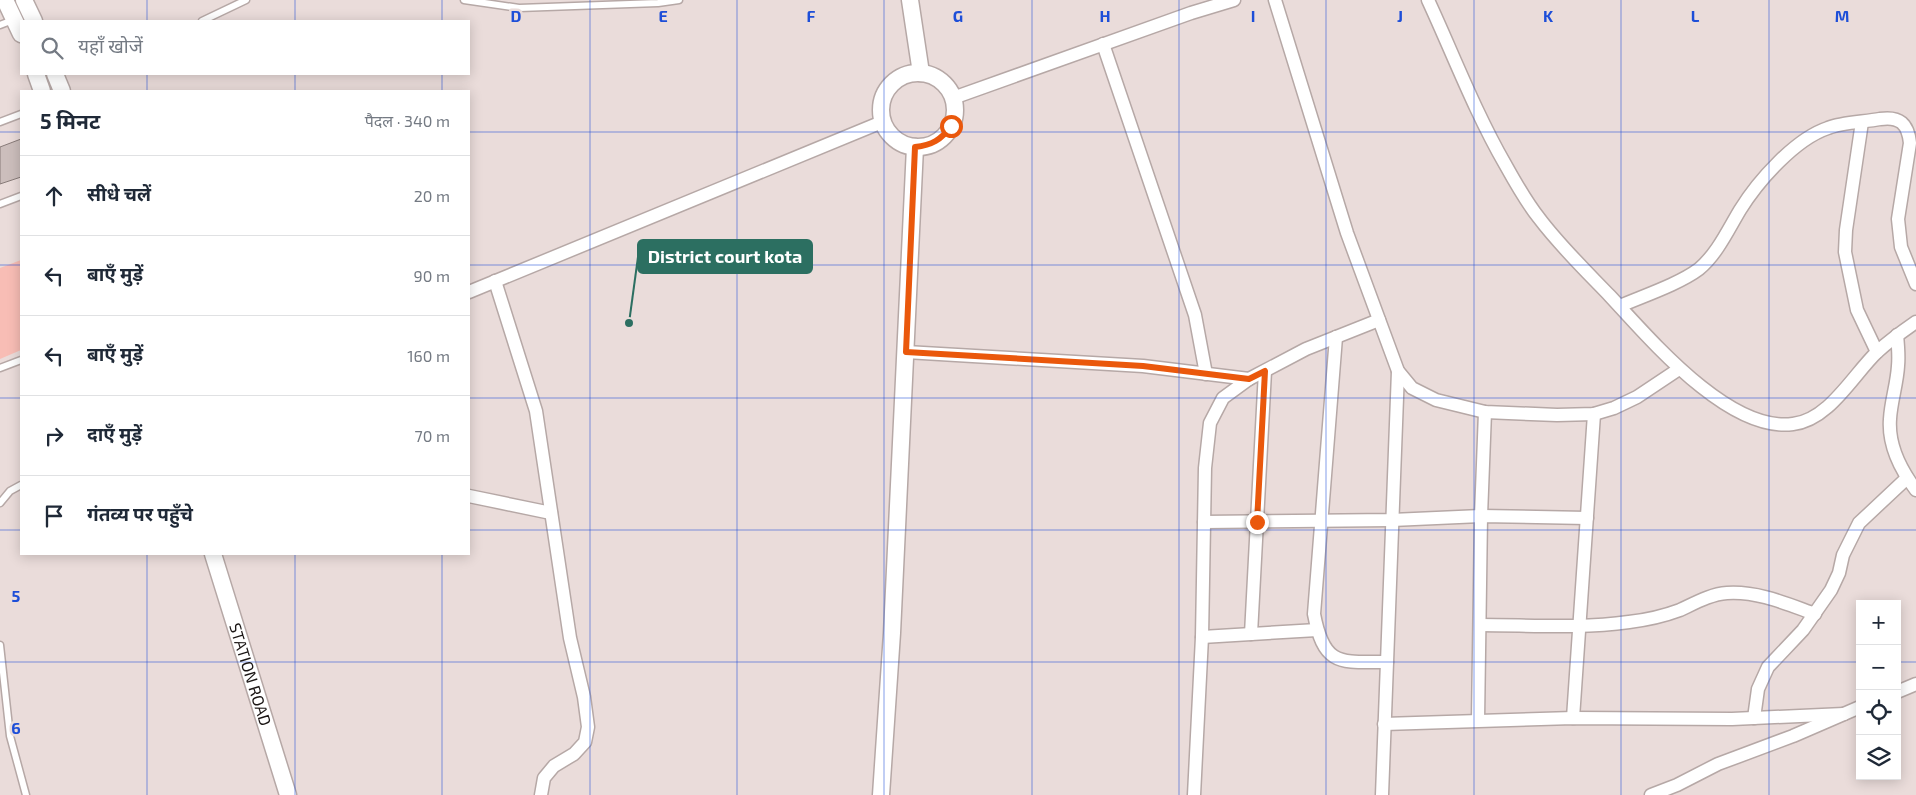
<!DOCTYPE html>
<html lang="hi">
<meta charset="utf-8">
<style>
:root{--surface:#fff;--page:#f2f2f3;--text:#1f2937;--muted:#747a83;--line:#e0e1e3}
body{margin:0;font-family:"Exo 2","Noto Sans Devanagari",sans-serif;background:var(--page);color:var(--text)}
.controls{position:absolute;right:15px;bottom:15px;display:grid;overflow:hidden;border-radius:0px;box-shadow:0 2px 12px #0003}
.controls button{width:45px;height:45px;display:grid;place-items:center;padding:0;border:0;border-bottom:1px solid var(--line);background:var(--surface);color:var(--text);font:25px sans-serif}
.stop{position:absolute;width:15px;height:15px;margin:-11px;border:4px solid #ea580c;border-radius:50%;background:#fff}
.stop.end{background:#ea580c;border-color:#fff;box-shadow:0 1px 5px #0008}
.list{margin:0;padding:0;list-style:none}
h2{display:flex;justify-content:space-between;align-items:center;height:65px;margin:0;padding:0 20px;font-size:21px}
h2 small{font-size:16px;font-weight:400;color:var(--muted)}
.list li{display:grid;grid-template-columns:32px 1fr auto;gap:15px;align-items:center;box-sizing:border-box;height:80px;padding:0 20px;border-top:1px solid var(--line)}
.list b{display:block;font-size:19px;white-space:nowrap}
.list em{font-size:16px;font-style:normal;color:var(--muted)}
.icon{flex:none;width:28px;height:28px;fill:none;stroke:currentColor;stroke-width:2;stroke-linecap:round;stroke-linejoin:round}
.map{position:relative;flex:none;width:1916px;height:795px;overflow:hidden}
.search{position:absolute;background:var(--surface);box-shadow:0 2px 12px #0003;left:20px;top:20px;width:450px;height:55px;display:flex;align-items:center;gap:12px;box-sizing:border-box;padding:0 18px;border-radius:0px;color:var(--muted);font-size:19px}
.panel{position:absolute;background:var(--surface);box-shadow:0 2px 12px #0003;left:20px;top:90px;width:450px;height:465px;border-radius:0px}
.map>svg:first-child{display:block}
</style>
<div class="map">
<svg width="1916" height="795" viewBox="0 0 1916 795">
<rect width="100%" height="100%" fill="#eadcda"/>
<path fill="#f8bdb5" d="M 21,260 L 21,350 L 0,359 L 0,268 Z"/>
<path fill="#ccbebc" stroke="#887b79" d="M 21,139 L 21,177 L 0,184 L 0,147 Z"/>
<g fill="none" stroke-linecap="round" stroke-linejoin="round">
<defs>
<g id="service">
<path d="M 464,0 L 519,8 L 658,3 L 679,0"/>
<path d="M 202,21 L 246,0"/>
<path d="M 0,25 L 13,20"/>
<path d="M 0,122 L 21,114"/>
<path d="M 0,204 L 21,196"/>
<path d="M 0,368 L 21,360"/>
<path d="M 0,503 L 10,491 L 21,485"/>
<path d="M 0,645 L 10,736 L 26,795"/>
</g>
<g id="minor">
<path d="M 1275,0 L 1347,233 L 1398,371 L 1412,388 L 1436,400 L 1485,412 L 1557,415 L 1594,414 L 1614,408 L 1637,397 L 1679,369"/>
<path d="M 1428,0 C 1453,54 1475,112 1505,164 C 1515,182 1526,202 1539,218 C 1560,246 1586,271 1610,296 C 1650,339 1729,433 1793,424 C 1829,420 1853,375 1877,352 C 1889,341 1903,331 1916,322"/>
<path d="M 1103,44 L 1195,315 L 1206,374"/>
<path d="M 953,98 L 1191,13 L 1234,0"/>
<path d="M 1862,122 L 1846,230 L 1845,252 L 1857,310 L 1877,352"/>
<path d="M 495,281 L 536,411 L 570,638 L 584,697 L 588,727 L 585,742 L 574,754 L 554,766 L 544,778 L 541,795"/>
<path d="M 469,292 L 882,122"/>
<path d="M 1620,306 C 1643,296 1679,284 1699,269 C 1717,254 1728,230 1740,210 C 1758,181 1795,139 1828,128 C 1842,122 1865,122 1880,119 C 1900,116 1908,124 1910,143 L 1898,219 L 1901,247 L 1916,284"/>
<path d="M 1897,335 C 1898,345 1899,356 1898,366 C 1897,384 1891,401 1890,419 C 1888,446 1900,469 1916,490"/>
<path d="M 1336,337 L 1314,614 C 1324,667 1340,662 1387,662"/>
<path d="M 906,352 L 1143,366 L 1249,379"/>
<path d="M 469,496 L 551,513"/>
<path d="M 1204,522 L 1392,520 L 1481,516 L 1587,518"/>
<path d="M 1480,625 C 1529,625 1580,629 1629,622 C 1646,620 1664,616 1680,610 C 1695,603 1711,594 1727,593 C 1758,591 1787,604 1815,614"/>
<path d="M 1251,634 L 1265,371"/>
<path d="M 1202,637 L 1317,630"/>
<path d="M 1897,692 L 1916,684"/>
<path d="M 1573,718 L 1594,414"/>
<path d="M 1754,718 L 1758,689 L 1768,667 L 1803,630 L 1831,590 L 1839,573 L 1843,555 L 1859,523 L 1907,478"/>
<path d="M 1478,720 L 1481,516 L 1485,412"/>
<path d="M 1384,724 L 1573,718 L 1732,719 L 1844,714"/>
<path d="M 1194,795 L 1202,637 L 1205,468 L 1210,423 L 1223,398 L 1249,379 L 1306,349 L 1379,320"/>
<path d="M 1382,795 L 1398,371"/>
<path d="M 1651,795 L 1677,785 L 1718,764 L 1793,736 L 1860,707"/>
</g>
<g id="tertiary">
<path d="M 5,0 L 21,34"/>
<path d="M 24,0 L 34,21"/>
<path d="M 910,0 L 921,73"/>
<circle cx="918" cy="110" r="37"/>
<path d="M 36,74 L 42,91"/>
<path d="M 55,74 L 62,91"/>
<path id="s1" d="M 213,554 L 288,795"/>
<path d="M 881,795 L 892,633 L 915,147"/>
</g>
</defs>
<use href="#service" stroke="#b6a8a6" stroke-width="9"/>
<use href="#minor" stroke="#b6a8a6" stroke-width="15"/>
<use href="#tertiary" stroke="#b6a8a6" stroke-width="19"/>
<use href="#service" stroke="#fff" stroke-width="6"/>
<use href="#minor" stroke="#fff" stroke-width="12"/>
<use href="#tertiary" stroke="#fff" stroke-width="16"/>
</g>
<g fill="none" stroke-linecap="round" stroke-linejoin="round">
<path stroke="#ea580c" stroke-width="6" d="M 951,126 C 941,140 932,145 915,147 L 906,352 L 1143,366 L 1249,379 L 1265,371 L 1257,522"/>
</g>
<path fill="none" stroke="#1d4ed8" stroke-width="1" stroke-opacity="0.55" d="M 147,0 L 147,21M 295,0 L 295,21M 442,0 L 442,21M 590,0 L 590,795M 737,0 L 737,795M 884,0 L 884,795M 1032,0 L 1032,795M 1179,0 L 1179,795M 1326,0 L 1326,795M 1474,0 L 1474,795M 1621,0 L 1621,795M 1769,0 L 1769,795M 147,74 L 147,91M 295,74 L 295,91M 442,74 L 442,91M 0,132 L 21,132M 469,132 L 1916,132M 0,265 L 21,265M 469,265 L 1916,265M 0,398 L 21,398M 469,398 L 1916,398M 0,530 L 21,530M 469,530 L 1916,530M 147,554 L 147,795M 295,554 L 295,795M 442,554 L 442,795M 0,662 L 1860,662M 1897,662 L 1916,662"/>
<g text-anchor="middle" stroke-width="5" stroke-linejoin="round" paint-order="stroke">
<g font-size="16" fill="#1a1514" stroke="#eadcda">
<text dy="6" stroke="none"><textPath href="#s1" startOffset="126">STATION ROAD</textPath></text>
</g>
</g>
<g font-size="16" text-anchor="middle" font-weight="bold" fill="#1d4ed8" stroke="#eadcda" stroke-width="5" stroke-linejoin="round" paint-order="stroke">
<text x="516" y="22">D</text>
<text x="663" y="22">E</text>
<text x="811" y="22">F</text>
<text x="958" y="22">G</text>
<text x="1105" y="22">H</text>
<text x="1253" y="22">I</text>
<text x="1400" y="22">J</text>
<text x="1548" y="22">K</text>
<text x="1695" y="22">L</text>
<text x="1842" y="22">M</text>
<text x="16" y="602">5</text>
<text x="16" y="734">6</text>
</g>
<path fill="none" stroke="#2c6f61" stroke-width="2" d="M629 323L638 257"/>
<circle fill="#2c6f61" stroke="#eadcda" stroke-width="2" cx="629" cy="323" r="5"/>
<rect fill="#2c6f61" stroke="#2c6f61" stroke-width="2" x="638" y="240" width="174" height="33" rx="5"/>
<g font-size="18" text-anchor="middle" font-weight="bold" fill="#fff">
<text x="725" y="263">District court kota</text>
</g>
</svg>
<div class="controls">
<button>+</button>
<button>−</button>
<button><svg class="icon" aria-label="locate" viewBox="0 0 24 24"><circle cx="12" cy="12" r="6"/><path d="M12 2v4M12 18v4M2 12h4M18 12h4"/></svg></button>
<button><svg class="icon" aria-label="layers" viewBox="0 0 24 24"><path d="M12 4l9 5-9 5-9-5zM3 14l9 5 9-5"/></svg></button>
</div>
<div class="stop" style="left:951px;top:126px"></div>
<div class="stop end" style="left:1257px;top:522px"></div>
<div class="search"><svg class="icon" aria-label="search" viewBox="0 0 24 24"><circle cx="10" cy="10" r="6"/><path d="M15 15l6 6"/></svg>यहाँ खोजें</div>
<section class="panel">
<h2>5 मिनट<small>पैदल · 340 m</small></h2>
<ul class="list">
<li><svg class="icon" aria-label="ahead" viewBox="0 0 24 24"><path d="M12 20V5M6 11l6-6 6 6"/></svg><div><b>सीधे चलें</b></div><em>20 m</em></li>
<li><svg class="icon" aria-label="left" viewBox="0 0 24 24"><path d="M17 20v-9H6M10 6l-5 5 5 5"/></svg><div><b>बाएँ मुड़ें</b></div><em>90 m</em></li>
<li><svg class="icon" aria-label="left" viewBox="0 0 24 24"><path d="M17 20v-9H6M10 6l-5 5 5 5"/></svg><div><b>बाएँ मुड़ें</b></div><em>160 m</em></li>
<li><svg class="icon" aria-label="right" viewBox="0 0 24 24"><path d="M7 20v-9h11M14 6l5 5-5 5"/></svg><div><b>दाएँ मुड़ें</b></div><em>70 m</em></li>
<li><svg class="icon" aria-label="arrive" viewBox="0 0 24 24"><path d="M6 21V4h12l-3 4 3 4H6"/></svg><div><b>गंतव्य पर पहुँचे</b></div></li>
</ul>
</section>
</div>
